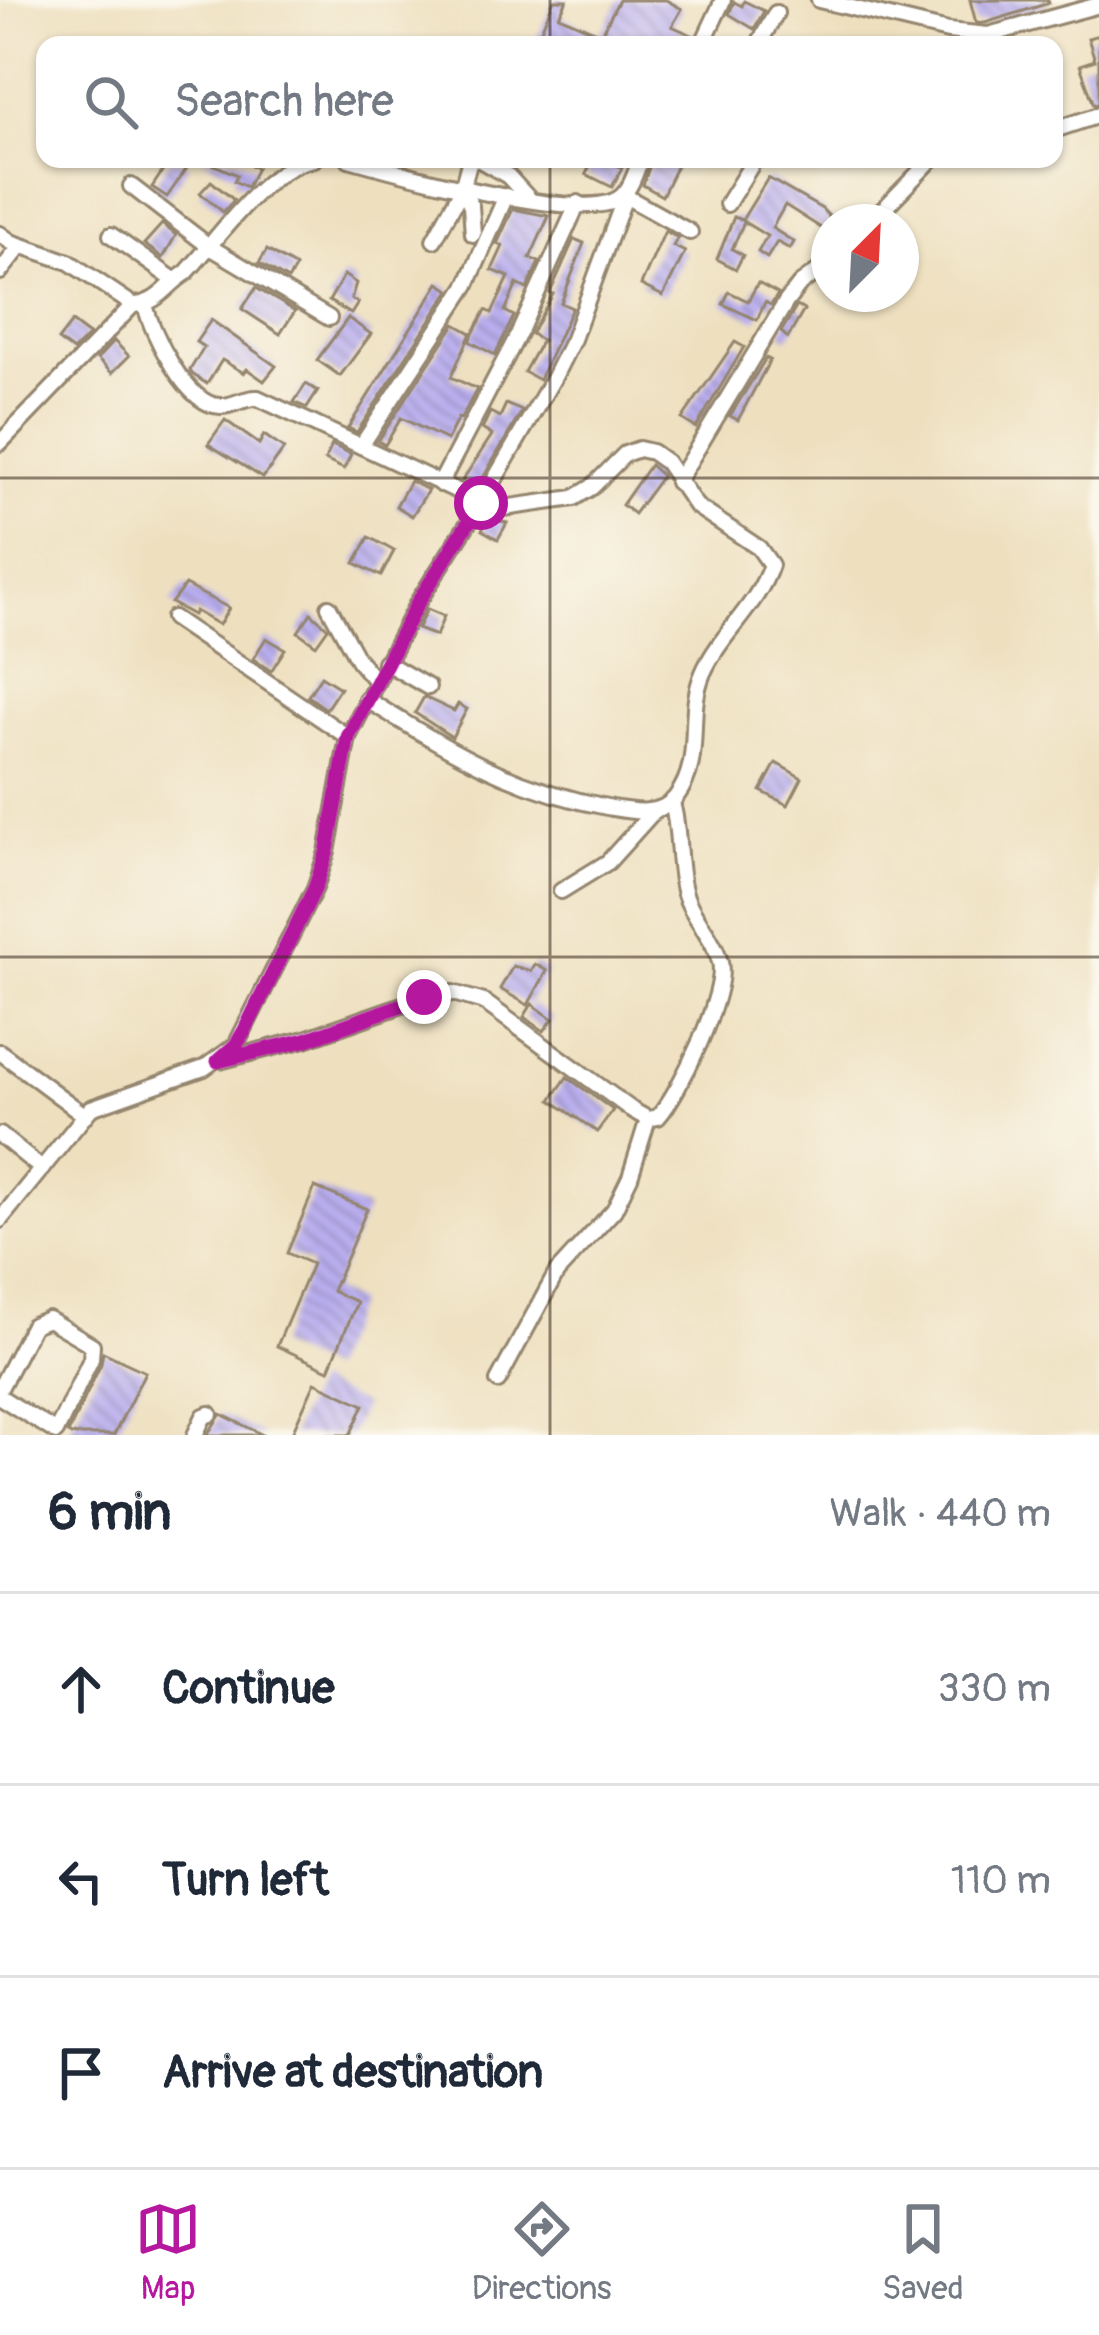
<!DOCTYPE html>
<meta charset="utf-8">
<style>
:root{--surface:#fff;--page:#f6f6f7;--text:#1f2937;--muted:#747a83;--line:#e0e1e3;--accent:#b5179e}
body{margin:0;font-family:Pangolin,sans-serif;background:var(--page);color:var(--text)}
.compass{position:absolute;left:811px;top:204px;width:108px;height:108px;border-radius:50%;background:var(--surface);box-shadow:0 3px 9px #0004;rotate:24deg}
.stop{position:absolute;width:36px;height:36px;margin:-27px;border:9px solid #b5179e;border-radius:50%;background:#fff}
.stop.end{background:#b5179e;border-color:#fff;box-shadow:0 3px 12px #0008}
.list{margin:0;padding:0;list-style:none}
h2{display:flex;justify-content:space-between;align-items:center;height:156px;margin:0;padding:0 48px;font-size:51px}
h2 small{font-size:39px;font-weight:400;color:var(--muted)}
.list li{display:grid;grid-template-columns:78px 1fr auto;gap:36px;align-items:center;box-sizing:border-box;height:192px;padding:0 48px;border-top:3px solid var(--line)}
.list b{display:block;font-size:45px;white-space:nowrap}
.list em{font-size:39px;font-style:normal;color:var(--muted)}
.icon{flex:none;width:66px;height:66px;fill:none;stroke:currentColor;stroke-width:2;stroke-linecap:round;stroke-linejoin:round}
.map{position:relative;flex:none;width:1099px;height:1435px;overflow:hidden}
.search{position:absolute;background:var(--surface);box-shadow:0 3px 9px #0004;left:36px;right:36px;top:36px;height:132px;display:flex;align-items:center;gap:30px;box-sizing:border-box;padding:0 42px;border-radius:24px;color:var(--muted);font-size:45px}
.sheet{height:732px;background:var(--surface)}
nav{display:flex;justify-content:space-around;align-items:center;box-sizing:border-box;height:168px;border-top:3px solid var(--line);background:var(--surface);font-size:33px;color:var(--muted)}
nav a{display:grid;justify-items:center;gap:6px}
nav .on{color:var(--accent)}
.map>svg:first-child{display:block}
</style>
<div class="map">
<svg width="1099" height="1435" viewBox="0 0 1099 1435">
<defs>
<pattern id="building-back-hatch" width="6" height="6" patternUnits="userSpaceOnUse" patternTransform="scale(3)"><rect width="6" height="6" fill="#b9aeee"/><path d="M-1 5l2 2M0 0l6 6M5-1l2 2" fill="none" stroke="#988ec0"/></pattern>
</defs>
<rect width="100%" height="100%" fill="#fbf7ec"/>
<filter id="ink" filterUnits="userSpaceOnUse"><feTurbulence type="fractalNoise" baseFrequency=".00833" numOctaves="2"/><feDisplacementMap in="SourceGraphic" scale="24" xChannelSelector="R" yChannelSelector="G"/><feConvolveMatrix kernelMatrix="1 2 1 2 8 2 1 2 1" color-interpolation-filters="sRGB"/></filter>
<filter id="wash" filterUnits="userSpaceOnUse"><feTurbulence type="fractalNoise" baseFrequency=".004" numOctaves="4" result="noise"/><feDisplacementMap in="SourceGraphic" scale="48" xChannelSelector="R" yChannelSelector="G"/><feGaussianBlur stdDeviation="2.7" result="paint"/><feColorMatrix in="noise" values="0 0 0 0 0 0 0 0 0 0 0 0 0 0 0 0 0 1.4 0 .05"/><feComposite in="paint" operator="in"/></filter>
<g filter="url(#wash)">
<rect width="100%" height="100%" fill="#eee0bf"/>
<g id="blocks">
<g fill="url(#building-back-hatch)">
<path d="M 554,0 L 567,0 L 559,16 L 601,34 L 619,0 L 666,0 L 682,9 L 672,26 L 694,36 L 691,45 L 641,45 L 616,34 L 613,40 L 625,45 L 546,45 L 536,41 Z"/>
<path d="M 970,0 L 1048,0 L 1049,3 L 985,23 L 976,23 Z"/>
<path d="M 744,1 L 764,11 L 754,29 L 729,14 L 734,2 L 742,6 Z"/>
<path d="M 1099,35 L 1099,104 L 1094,105 L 1080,65 L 1095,60 L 1088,38 Z"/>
<path d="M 171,159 L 189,165 L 167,197 L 152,187 Z"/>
<path d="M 201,159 L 237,159 L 257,168 L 247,187 L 234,181 L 237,175 Z"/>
<path d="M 593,159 L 605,159 L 622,168 L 612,187 L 586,174 Z"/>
<path d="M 652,159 L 680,159 L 662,196 L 643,185 Z"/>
<path d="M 768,178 L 822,209 L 829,216 L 829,233 L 785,205 L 772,228 L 794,242 L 790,249 L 777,242 L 767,258 L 758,252 L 767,236 L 744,222 L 732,249 L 743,255 L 736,269 L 717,259 L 734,217 L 742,220 Z"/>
<path d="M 211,181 L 234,200 L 223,212 L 200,193 Z"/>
<path d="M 513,209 L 549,216 L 530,258 L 539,262 L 527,289 L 517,284 L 505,311 L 514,316 L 495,355 L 469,341 L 486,310 L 492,313 L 509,277 L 492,270 L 503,246 L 497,244 Z"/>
<path d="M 162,224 L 176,235 L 163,258 L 144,244 Z"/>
<path d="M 665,231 L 678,238 L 673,246 L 685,252 L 663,296 L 641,285 Z"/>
<path d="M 574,239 L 584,243 L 561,303 L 572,308 L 539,380 L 524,372 L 542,340 L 531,334 L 553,294 L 550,293 Z"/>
<path d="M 267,250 L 296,267 L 288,280 L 259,263 Z"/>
<path d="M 344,275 L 356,283 L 351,299 L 358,303 L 351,314 L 329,301 Z"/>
<path d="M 439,283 L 450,290 L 357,432 L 348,428 Z"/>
<path d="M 758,283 L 778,294 L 771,305 L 765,302 L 757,320 L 723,304 L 729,292 L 748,301 Z"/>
<path d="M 256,288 L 295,311 L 280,334 L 242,309 Z"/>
<path d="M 797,306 L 804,310 L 788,338 L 781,332 Z"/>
<path d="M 348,318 L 371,334 L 340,376 L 317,360 Z"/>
<path d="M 211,320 L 276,366 L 264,381 L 247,369 L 244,373 L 222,360 L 207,384 L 192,374 L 190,370 L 204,347 L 196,342 Z"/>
<path d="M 72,322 L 89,335 L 73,351 L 58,340 Z"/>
<path d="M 455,324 L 471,333 L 451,377 L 477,389 L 461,419 L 458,418 L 447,440 L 401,418 L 385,445 L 378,441 Z"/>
<path d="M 114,341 L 129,356 L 112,373 L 97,359 Z"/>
<path d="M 735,342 L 744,347 L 696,428 L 682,419 Z"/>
<path d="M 766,358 L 770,360 L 738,420 L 730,416 Z"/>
<path d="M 306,384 L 318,391 L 307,408 L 294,402 Z"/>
<path d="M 506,404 L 522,411 L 477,488 L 462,481 L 492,435 L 482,429 L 490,412 L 500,417 Z"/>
<path d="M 225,420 L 259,444 L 264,435 L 284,449 L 263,478 L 208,444 Z"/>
<path d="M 332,445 L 351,454 L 344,469 L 325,460 Z"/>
<path d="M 650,465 L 662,476 L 634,514 L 622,505 Z"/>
<path d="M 410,481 L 428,490 L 412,516 L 396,506 Z"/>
<path d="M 489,518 L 507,523 L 498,539 L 482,530 Z"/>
<path d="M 369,537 L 394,551 L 381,576 L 355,563 Z"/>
<path d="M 185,585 L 229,608 L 219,625 L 195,611 L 193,615 L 171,603 Z"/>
<path d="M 427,609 L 444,616 L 436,636 L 417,629 Z"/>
<path d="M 311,613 L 328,628 L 316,645 L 298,632 Z"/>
<path d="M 266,638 L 285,649 L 271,671 L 253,659 Z"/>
<path d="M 321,676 L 340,688 L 326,709 L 308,696 Z"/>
<path d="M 424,697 L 454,711 L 458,704 L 467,709 L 452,737 L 415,713 Z"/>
<path d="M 776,763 L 802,778 L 788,805 L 761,791 Z"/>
<path d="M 535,964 L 547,971 L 528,1005 L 500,989 L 513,966 L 531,971 Z"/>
<path d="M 532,1004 L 553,1019 L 544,1031 L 524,1017 Z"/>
<path d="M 567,1077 L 613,1110 L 597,1132 L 551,1100 Z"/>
<path d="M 315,1187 L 367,1209 L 332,1291 L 357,1302 L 329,1370 L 277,1346 L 312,1264 L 287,1253 Z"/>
<path d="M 103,1352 L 145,1372 L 114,1435 L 71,1435 L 68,1433 L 101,1364 Z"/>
<path d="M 315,1382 L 364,1405 L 350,1435 L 291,1435 Z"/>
<path d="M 221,1414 L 263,1435 L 207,1435 Z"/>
</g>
</g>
</g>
<g filter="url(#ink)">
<use href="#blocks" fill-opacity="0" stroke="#94856e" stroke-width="3"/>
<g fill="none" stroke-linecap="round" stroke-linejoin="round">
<defs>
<g id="minor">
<path d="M 819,0 L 948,31 L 988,35 L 1099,5"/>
<path d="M 702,45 L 723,0"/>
<path d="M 758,45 L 776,13"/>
<path d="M 1054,130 L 1099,115"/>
<path d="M 349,159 C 396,172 579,223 618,199 C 631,191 635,172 641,159"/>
<path d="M 478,159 L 508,176 L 529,199"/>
<path d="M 131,186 L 210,247 L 329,318"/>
<path d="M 462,189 L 471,206 L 473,234"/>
<path d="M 625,196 L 690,232"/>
<path d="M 727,204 L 755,159"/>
<path d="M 871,222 L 932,159"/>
<path d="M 0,234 L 11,242 L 69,262 L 133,305 C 159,304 166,285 186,273 C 218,239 266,166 314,159"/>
<path d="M 111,235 L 174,280"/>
<path d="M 434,240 L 462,189 L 470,159"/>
<path d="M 0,272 L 21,246"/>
<path d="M 145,304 C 151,332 187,407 221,406 C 234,406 244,397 258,398 L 496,509 L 574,498 L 592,487 L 625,454 L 639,449 L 652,452 L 666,462 L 696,506 L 759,548 L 771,565 C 757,607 720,634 703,673 C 685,715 705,759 676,797 C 660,818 630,811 607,807 C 512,789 447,750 366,699"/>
<path d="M 0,443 L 133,305"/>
<path d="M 361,446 L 467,285 L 506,196"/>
<path d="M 677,482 L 786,302 L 800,284 L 829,263"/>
<path d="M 440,484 L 519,333 L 578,203"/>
<path d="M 329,607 L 358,660 L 375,680"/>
<path d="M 173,618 L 348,737"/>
<path d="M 385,662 L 428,687"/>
<path d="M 561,891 L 608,862 L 653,812"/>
<path d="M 0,1052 L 83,1114"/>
<path d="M 223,1060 L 305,1039 L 425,997 L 453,993 L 484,1002 L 632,1110 L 648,1119 L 658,1117 C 679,1094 728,992 720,962 C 713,934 688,914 683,886 C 677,858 680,831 672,803"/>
<path d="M 0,1135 L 42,1169"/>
<path d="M 0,1220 L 91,1108 L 204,1068 L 236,1045 L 315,888 L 327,852 L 348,737 L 418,602 L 481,503 L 554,377 L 573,339 L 627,191"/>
<path d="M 498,1381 L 557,1272 L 614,1210 L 630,1177 L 648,1119"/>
<path d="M 0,1388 L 33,1325 L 48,1319 L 92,1345 L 91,1359 L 56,1432 L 0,1397"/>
<path d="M 195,1435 L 204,1416 L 210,1414"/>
</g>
</defs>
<use href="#minor" stroke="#94856e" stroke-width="20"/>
<use href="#minor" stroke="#fff" stroke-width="14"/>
</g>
</g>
<g fill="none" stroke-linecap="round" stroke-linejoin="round" filter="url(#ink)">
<path stroke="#b5179e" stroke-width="15" d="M 424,997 L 305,1040 L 218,1061 L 236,1045 L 245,1030 L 315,888 L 327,852 L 348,737 L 418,602 L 481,503"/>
</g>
<path fill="none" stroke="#3b2a1e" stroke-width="3" stroke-opacity="0.55" d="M 550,0 L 550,45M 550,159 L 550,1435M 0,478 L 1099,478M 0,957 L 1099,957"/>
</svg>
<svg class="compass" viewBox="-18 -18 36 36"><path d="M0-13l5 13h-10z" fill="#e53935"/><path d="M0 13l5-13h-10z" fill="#747a83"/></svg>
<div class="stop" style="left:481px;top:503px"></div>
<div class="stop end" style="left:424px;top:997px"></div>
<div class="search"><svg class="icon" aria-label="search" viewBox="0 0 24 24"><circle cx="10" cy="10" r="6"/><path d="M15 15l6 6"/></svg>Search here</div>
</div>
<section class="sheet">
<h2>6 min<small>Walk · 440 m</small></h2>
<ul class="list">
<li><svg class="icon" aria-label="ahead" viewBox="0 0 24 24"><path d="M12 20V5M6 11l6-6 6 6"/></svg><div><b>Continue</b></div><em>330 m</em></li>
<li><svg class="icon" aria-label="left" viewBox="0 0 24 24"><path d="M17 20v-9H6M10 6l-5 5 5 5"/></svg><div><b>Turn left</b></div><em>110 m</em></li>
<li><svg class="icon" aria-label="arrive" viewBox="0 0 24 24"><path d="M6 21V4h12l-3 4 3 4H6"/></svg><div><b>Arrive at destination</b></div></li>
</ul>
</section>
<nav>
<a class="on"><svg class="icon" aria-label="map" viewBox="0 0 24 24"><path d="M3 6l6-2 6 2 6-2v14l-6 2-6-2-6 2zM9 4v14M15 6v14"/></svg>Map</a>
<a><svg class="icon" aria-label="directions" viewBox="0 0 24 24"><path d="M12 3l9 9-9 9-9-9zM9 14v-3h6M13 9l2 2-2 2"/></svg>Directions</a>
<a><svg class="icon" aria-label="saved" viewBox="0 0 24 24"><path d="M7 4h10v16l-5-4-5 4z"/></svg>Saved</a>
</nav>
